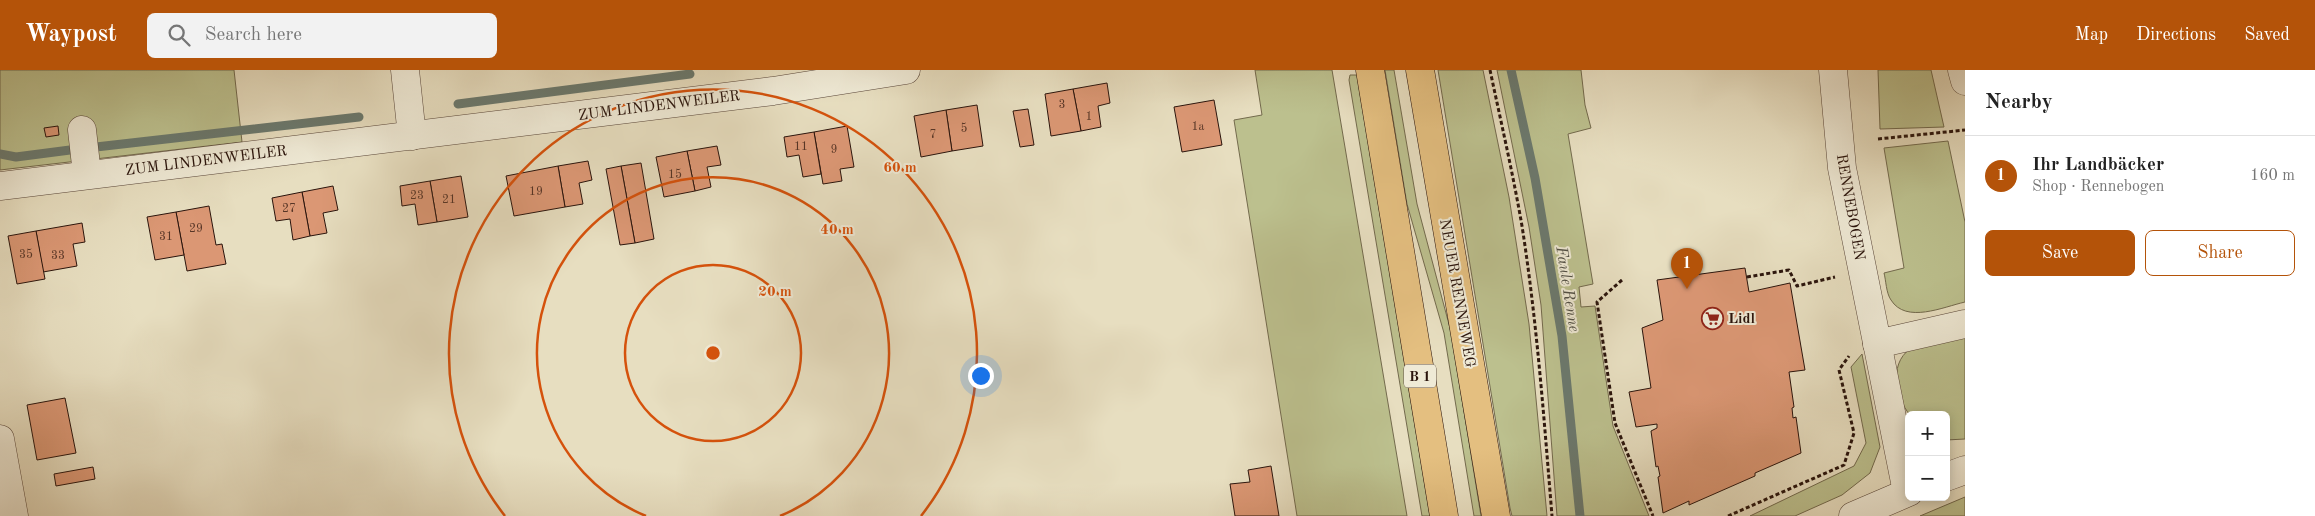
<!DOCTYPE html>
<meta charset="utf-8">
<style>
:root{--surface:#fff;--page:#f2f2f2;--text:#222;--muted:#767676;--line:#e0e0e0;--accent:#b45309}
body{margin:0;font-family:"Old Standard TT",serif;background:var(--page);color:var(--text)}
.controls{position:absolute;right:15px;bottom:15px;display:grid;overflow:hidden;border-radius:8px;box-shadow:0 2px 12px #0003}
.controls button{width:45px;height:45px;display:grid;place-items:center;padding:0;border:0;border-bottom:1px solid var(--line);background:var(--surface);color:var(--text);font:25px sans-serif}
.you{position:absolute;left:980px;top:305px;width:18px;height:18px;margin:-12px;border:4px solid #fff;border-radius:50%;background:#1a73e8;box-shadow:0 0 0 8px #1a73e833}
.badge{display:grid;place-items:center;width:32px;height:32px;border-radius:50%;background:var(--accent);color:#fff;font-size:16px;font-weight:700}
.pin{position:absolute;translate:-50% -41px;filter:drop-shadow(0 1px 2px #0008)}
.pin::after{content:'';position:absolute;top:26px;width:18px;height:15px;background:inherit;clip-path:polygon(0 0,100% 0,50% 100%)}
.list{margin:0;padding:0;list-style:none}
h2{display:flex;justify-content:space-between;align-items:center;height:65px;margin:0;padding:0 20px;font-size:21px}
h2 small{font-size:16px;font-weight:400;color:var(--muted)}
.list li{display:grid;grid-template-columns:32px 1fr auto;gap:15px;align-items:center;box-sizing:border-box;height:80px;padding:0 20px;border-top:1px solid var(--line)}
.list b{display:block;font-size:19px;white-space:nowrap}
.list p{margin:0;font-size:16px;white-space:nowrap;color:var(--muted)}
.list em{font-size:16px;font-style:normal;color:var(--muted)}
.actions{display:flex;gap:10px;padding:15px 20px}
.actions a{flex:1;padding:11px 0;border:1px solid var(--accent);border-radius:8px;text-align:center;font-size:18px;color:var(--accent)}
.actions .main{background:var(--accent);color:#fff}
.icon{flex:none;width:28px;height:28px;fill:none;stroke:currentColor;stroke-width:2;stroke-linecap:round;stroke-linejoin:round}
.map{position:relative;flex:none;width:1965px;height:446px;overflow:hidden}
header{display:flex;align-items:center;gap:30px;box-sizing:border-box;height:70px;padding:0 25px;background:var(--accent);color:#fff}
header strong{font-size:24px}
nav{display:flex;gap:28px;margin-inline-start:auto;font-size:18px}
.search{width:350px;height:45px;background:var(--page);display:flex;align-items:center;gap:12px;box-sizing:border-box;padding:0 18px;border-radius:8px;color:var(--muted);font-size:19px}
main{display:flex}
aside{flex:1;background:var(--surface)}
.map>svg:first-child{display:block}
</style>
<header>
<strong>Waypost</strong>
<div class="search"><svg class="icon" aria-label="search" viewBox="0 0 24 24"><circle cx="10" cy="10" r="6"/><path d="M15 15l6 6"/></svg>Search here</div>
<nav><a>Map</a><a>Directions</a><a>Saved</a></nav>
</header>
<main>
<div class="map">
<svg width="1965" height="446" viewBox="0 0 1965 446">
<rect width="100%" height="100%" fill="#e7dec0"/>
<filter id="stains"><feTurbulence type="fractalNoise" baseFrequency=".004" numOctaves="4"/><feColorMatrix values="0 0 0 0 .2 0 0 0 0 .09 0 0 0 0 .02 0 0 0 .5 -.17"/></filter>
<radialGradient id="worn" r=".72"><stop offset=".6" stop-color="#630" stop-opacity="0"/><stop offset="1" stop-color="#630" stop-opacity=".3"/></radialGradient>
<g fill="#bcc08e" stroke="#736a4d">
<path d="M 0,0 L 234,0 L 242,72 L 0,100 Z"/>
<path d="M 1255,0 L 1332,0 L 1407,446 L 1297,446 L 1234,50 L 1262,45 Z"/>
<path d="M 1385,0 L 1394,0 L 1417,134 L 1451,262 L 1481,446 L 1474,446 L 1444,263 L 1407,134 Z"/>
<path d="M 1438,0 L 1483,0 L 1509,127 L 1529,254 L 1547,446 L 1512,446 L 1510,438 Z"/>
<path d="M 1497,0 L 1581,0 L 1585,35 L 1591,58 L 1568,64 L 1593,214 L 1579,217 L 1581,237 L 1595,236 L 1613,356 L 1649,446 L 1557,446 L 1541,235 L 1529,157 Z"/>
<path d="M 1878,0 L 1931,0 L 1944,57 L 1880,59 Z"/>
<path d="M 1350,5 L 1357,5 L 1430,446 L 1422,446 L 1349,10 Z"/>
<path d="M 1948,71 L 1965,152 L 1965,232 C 1943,237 1906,254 1891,230 C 1886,223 1886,210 1884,203 L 1904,198 L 1884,78 Z"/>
<path d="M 1965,266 L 1965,369 L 1946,370 L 1946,345 L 1910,345 C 1894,326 1888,289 1915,276 C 1927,270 1951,269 1965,266 Z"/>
<path d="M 1862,284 L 1880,377 L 1870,403 L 1842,425 L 1795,446 L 1750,446 L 1854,396 L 1866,373 L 1851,297 Z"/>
<path d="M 1965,427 L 1965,446 L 1920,446 Z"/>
</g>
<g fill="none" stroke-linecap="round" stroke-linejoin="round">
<g stroke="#6b796e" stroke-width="9">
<path d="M 1511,0 L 1535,108 L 1562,266 L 1580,446"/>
<path d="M 458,34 L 690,4"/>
<path d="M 96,77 L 359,47"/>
<path d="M 0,84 L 16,87 L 70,80"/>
</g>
</g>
<g fill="#db9774" stroke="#2a140c">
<path d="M 1107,13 L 1110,33 L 1098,36 L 1101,57 L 1081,61 L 1073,19 Z"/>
<path d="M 1073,19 L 1081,61 L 1051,66 L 1045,24 Z"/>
<path d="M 1214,30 L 1222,75 L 1182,82 L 1174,37 Z"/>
<path d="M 977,35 L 983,76 L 952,81 L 946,40 Z"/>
<path d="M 1028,39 L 1034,75 L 1020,77 L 1013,41 Z"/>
<path d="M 946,40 L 952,81 L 921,87 L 914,46 Z"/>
<path d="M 58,56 L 59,65 L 46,67 L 44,58 Z"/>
<path d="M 847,56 L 854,97 L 840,99 L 842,111 L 823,114 L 814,62 Z"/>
<path d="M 814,62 L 821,104 L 803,107 L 799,85 L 787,87 L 784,67 Z"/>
<path d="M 717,76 L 721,95 L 707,97 L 711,117 L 695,121 L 687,81 Z"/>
<path d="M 687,81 L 695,121 L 664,127 L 656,87 Z"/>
<path d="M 588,91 L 592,110 L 579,113 L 583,134 L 565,137 L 558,96 Z"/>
<path d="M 641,93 L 654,169 L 635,173 L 621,96 Z"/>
<path d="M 558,96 L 565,137 L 514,146 L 506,106 Z"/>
<path d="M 621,96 L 635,173 L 620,175 L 606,99 Z"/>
<path d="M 461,106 L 468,147 L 437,152 L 430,111 Z"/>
<path d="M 430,111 L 437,152 L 418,155 L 415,134 L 402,136 L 400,116 Z"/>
<path d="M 333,116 L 338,140 L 323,143 L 327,163 L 310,166 L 302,122 Z"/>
<path d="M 302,122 L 310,166 L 293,170 L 290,149 L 276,151 L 272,128 Z"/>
<path d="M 209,136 L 216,175 L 222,174 L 226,194 L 187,201 L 176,142 Z"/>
<path d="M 176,142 L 184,185 L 155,190 L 147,147 Z"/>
<path d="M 82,153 L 85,172 L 73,174 L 77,196 L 43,202 L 36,161 Z"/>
<path d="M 36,161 L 45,209 L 17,214 L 8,166 Z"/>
<path d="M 1745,198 L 1749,222 L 1790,213 L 1805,300 L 1789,302 L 1794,337 L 1792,338 L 1793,348 L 1796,347 L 1801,383 L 1755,403 L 1755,406 L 1689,435 L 1689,431 L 1663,443 L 1658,407 L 1660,406 L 1658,396 L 1656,397 L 1651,361 L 1657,358 L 1657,354 L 1636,357 L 1629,322 L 1651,318 L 1642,258 L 1663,250 L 1657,210 Z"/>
<path d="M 65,328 L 76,383 L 37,390 L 27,335 Z"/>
<path d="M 1271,396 L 1279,446 L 1235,446 L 1230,414 L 1250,412 L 1248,400 Z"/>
<path d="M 93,397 L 95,409 L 56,416 L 54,404 Z"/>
</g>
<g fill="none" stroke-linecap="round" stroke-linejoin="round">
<defs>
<g id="minor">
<path d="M 405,0 L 412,66"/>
<path d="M 1833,0 L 1842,98 L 1907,422"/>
<path d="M 1962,0 L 1965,11"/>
<path d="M 82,60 L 87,104"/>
<path d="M 0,116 L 773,21 L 906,0"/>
<path d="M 1877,274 L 1965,254"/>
<path d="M 0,369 L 14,446"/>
<path d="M 1946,407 L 1965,400"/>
<path d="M 1853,446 L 1909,422"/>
</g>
<g id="major">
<path d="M 1370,0 L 1444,446"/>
<path d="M 1420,0 L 1496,446"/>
</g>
</defs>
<use href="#minor" stroke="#594639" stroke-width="29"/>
<use href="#major" stroke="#2a140c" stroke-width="29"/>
<g stroke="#2a140c" stroke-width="3" stroke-dasharray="4 2.5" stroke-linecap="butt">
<path d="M 1490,0 C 1501,52 1513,104 1522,156 C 1537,252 1544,349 1552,446"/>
<path d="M 1878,69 L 1965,60"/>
<path d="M 1747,207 L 1789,200 L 1797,216 L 1835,207"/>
<path d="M 1622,210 L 1597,232 L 1615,353 L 1653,446"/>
<path d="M 1728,446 L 1844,395 L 1854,363 L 1839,300 L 1849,286"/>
</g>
<use href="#minor" stroke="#efead6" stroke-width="28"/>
<use href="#major" stroke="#e4bf80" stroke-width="28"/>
</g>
<g fill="none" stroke="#d5520c" stroke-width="2.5">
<circle cx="713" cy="283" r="88"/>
<path d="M646 446A176 176 0 1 1 780 446"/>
<path d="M505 446A264 264 0 1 1 921 446"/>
</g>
<defs>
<symbol id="supermarket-ring" viewBox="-11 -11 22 22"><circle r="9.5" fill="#efead6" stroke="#8f2418" stroke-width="1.5"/><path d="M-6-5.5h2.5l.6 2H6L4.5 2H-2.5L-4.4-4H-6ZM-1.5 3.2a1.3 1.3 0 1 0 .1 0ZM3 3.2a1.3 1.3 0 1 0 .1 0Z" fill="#8f2418"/></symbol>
</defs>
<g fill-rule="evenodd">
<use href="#supermarket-ring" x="1700" y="236" width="25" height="25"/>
</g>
<g text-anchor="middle" stroke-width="4" stroke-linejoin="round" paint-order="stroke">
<g font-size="12" fill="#563526">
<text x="1062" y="38">3</text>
<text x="1089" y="50">1</text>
<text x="1198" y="60">1a</text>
<text x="964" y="62">5</text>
<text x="933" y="68">7</text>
<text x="801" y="80">11</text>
<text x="834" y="83">9</text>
<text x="675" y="108">15</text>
<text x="536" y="125">19</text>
<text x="417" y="129">23</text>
<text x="449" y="133">21</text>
<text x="289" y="142">27</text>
<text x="196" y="162">29</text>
<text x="166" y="170">31</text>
<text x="26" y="188">35</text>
<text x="58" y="189">33</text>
</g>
<rect fill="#efead6" stroke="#655449" stroke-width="1" x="1404" y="294.5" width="32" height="23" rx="4"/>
<g font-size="14" font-weight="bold" fill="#2a140c">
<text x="1420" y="311">B 1</text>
</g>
<g font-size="15" fill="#2a140c" stroke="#efead6">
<text transform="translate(659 35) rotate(-7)" y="5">ZUM LINDENWEILER</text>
<text transform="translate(206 90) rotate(-7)" y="5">ZUM LINDENWEILER</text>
<text transform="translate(1851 137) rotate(80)" y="5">RENNEBOGEN</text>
<text transform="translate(1458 223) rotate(80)" y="5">NEUER RENNEWEG</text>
</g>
<g font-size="15" font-weight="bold" fill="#2a140c" stroke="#efead6" text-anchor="start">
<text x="1728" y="253">Lidl</text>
</g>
<g font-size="16" font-style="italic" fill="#504f45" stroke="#efead6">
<text transform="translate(1569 219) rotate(81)" y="6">Faule Renne</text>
</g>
</g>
<circle cx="713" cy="283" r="8" fill="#d5520c" stroke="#efead6" stroke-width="2.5"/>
<g font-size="15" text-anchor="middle" font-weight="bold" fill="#d5520c" stroke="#efead6" stroke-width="4" stroke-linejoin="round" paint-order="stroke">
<text x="900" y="102">60 m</text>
<text x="837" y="164">40 m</text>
<text x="775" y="226">20 m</text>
</g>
<rect width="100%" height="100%" filter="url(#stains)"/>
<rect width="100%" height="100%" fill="url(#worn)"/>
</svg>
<div class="controls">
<button>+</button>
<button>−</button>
</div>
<div class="you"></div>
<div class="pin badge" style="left:1687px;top:219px">1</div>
</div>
<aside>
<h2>Nearby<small></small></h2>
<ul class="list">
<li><span class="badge">1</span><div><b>Ihr Landbäcker</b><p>Shop · Rennebogen</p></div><em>160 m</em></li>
</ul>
<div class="actions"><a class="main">Save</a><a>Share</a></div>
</aside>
</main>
